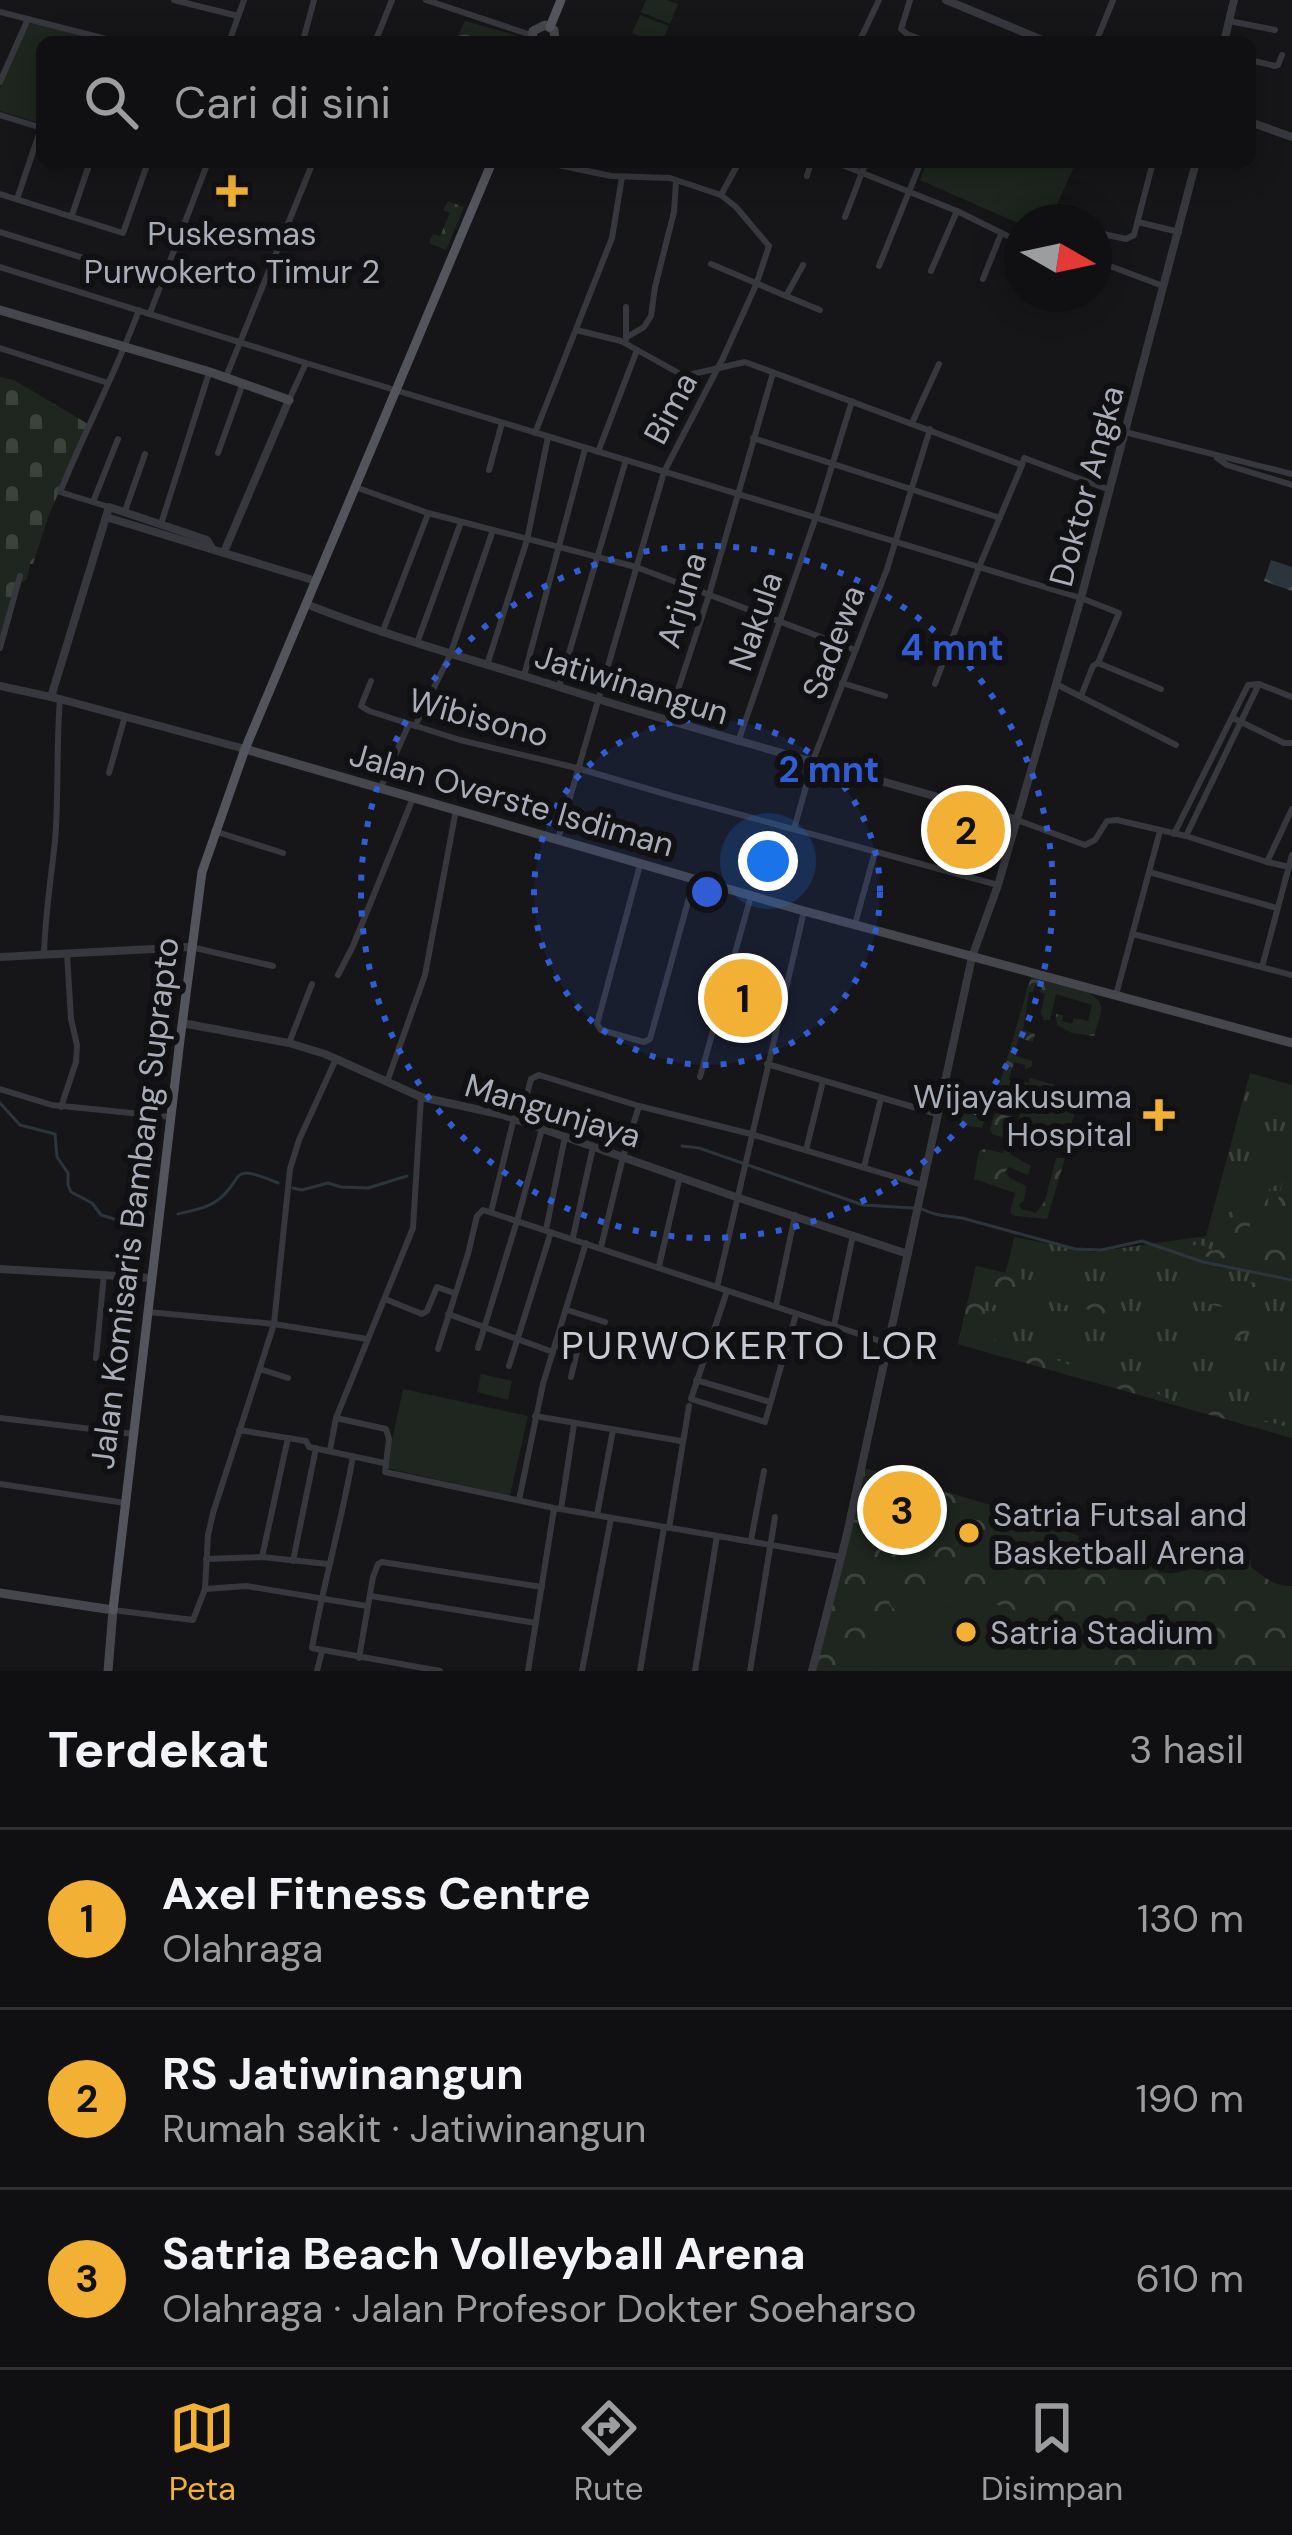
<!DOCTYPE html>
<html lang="id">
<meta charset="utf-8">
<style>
:root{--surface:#101012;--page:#1e1e20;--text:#f1f3f6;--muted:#9c9d9f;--line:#303032;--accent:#f2b134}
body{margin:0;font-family:"DM Sans",sans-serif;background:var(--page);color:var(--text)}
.compass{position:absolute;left:1004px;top:204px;width:108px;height:108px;border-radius:50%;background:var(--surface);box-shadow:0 6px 30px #0003;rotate:99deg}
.you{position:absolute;left:768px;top:861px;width:42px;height:42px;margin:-30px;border:9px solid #fff;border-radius:50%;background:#1a73e8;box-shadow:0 0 0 18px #1a73e833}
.badge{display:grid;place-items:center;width:78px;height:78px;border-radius:50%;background:var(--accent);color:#111;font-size:39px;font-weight:700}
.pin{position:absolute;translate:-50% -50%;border:6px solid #fff;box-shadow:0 3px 12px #0006}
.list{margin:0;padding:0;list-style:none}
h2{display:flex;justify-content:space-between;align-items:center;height:156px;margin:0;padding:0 48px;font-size:51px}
h2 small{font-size:39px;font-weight:400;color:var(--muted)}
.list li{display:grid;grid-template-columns:78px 1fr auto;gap:36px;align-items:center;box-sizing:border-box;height:180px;padding:0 48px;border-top:3px solid var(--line)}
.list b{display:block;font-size:45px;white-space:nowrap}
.list p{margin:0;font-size:39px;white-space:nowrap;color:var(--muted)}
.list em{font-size:39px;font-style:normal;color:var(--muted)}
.icon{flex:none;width:66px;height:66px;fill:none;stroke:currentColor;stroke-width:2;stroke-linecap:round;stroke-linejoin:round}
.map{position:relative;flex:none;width:1292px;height:1671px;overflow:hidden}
.search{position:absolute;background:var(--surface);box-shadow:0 6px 30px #0003;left:36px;right:36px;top:36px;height:132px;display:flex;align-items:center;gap:30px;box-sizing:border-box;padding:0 42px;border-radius:18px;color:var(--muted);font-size:45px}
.sheet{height:696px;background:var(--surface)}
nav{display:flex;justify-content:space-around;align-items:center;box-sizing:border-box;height:168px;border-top:3px solid var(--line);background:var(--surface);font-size:33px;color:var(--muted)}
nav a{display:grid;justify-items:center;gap:6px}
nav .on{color:var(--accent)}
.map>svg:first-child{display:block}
</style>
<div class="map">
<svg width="1292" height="1671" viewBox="0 0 1292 1671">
<defs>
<pattern id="grass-tufts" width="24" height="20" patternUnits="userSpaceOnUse" patternTransform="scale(3)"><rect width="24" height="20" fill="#1e261f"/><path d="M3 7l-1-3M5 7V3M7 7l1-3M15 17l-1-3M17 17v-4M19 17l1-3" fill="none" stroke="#3c433d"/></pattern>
<pattern id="forest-crowns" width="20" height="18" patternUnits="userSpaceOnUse" patternTransform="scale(3)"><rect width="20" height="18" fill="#1e261f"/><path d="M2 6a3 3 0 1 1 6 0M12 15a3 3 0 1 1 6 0" fill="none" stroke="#3c433d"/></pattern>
<pattern id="cemetery-stones" width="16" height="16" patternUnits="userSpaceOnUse" patternTransform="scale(3)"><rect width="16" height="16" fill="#1e261f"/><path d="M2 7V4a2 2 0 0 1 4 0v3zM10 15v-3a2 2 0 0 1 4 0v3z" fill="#3c433d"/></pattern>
<pattern id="water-waves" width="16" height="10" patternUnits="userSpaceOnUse" patternTransform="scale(3)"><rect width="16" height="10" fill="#2c353c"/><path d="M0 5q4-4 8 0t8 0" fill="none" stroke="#485056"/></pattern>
</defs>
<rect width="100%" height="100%" fill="#161618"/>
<path fill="url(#grass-tufts)" d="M 1250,1073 L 1292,1085 L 1292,1438 L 958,1344 L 976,1266 L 1006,1273 L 1014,1237 L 1094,1252 L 1206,1236 Z"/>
<g fill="url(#forest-crowns)">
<path d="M 465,21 L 521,37 L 527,42 L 482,42 L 475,39 L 467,42 L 458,36 Z"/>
<path d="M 448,201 L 464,207 L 446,250 L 429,243 L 433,234 L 440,236 L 450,213 L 443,210 Z"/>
<path d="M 1031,977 C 1048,981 1099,987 1101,1007 C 1102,1015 1096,1027 1094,1036 L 1072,1033 L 1057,1025 L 1056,1014 L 1063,1015 L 1062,1021 L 1072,1024 L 1074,1018 L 1088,1021 L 1092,1005 L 1056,994 L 1050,1020 L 1044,1020 L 1041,1012 L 1045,994 L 1040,992 L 1041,986 L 1035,985 L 1033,992 L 1029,992 L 1023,1030 L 1035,1034 L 1033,1042 L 1019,1038 L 1014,1055 L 1032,1061 L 1032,1066 L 1025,1069 L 1025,1065 L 1014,1062 L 1009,1080 L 1020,1084 L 1022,1080 L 1028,1083 L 1021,1106 L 1015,1104 L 1018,1092 L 1006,1089 L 1002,1091 L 999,1086 Z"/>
<path d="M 969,1099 L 982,1103 L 985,1117 L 982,1128 L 968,1126 L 962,1121 L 960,1114 L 964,1100 Z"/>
<path d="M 995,1113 L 1012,1117 L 1014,1129 L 1010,1154 L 1031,1166 L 1028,1175 L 1009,1167 L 1005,1172 L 1010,1178 L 1026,1186 L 1024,1201 L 1019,1204 L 1021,1209 L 1036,1213 L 1045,1201 L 1056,1158 L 1065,1158 L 1047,1219 L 1015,1216 L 1010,1213 L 1015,1193 L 974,1179 L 979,1151 L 984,1149 L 1003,1153 L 1007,1138 L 992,1134 L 990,1129 Z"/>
<path d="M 1292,1164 L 1292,1260 L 1283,1280 L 1263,1276 L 1255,1265 L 1274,1216 L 1286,1168 Z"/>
<path d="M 1266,1170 L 1277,1170 L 1279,1184 L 1269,1189 L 1267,1211 L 1251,1220 C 1248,1235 1246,1239 1236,1249 C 1219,1265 1216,1259 1195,1253 L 1193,1247 L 1197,1243 L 1214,1251 L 1222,1243 L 1216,1238 L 1230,1218 L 1237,1215 L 1239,1196 L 1255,1191 Z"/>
<path d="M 1010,1258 L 1015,1259 L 1022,1274 L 1018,1279 L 1031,1280 L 1033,1285 C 1022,1288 1014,1291 1013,1304 L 1000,1307 L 985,1301 L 985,1334 L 992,1335 L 998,1345 L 1066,1363 L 1080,1372 L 1144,1387 L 1179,1404 L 1197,1399 L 1201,1396 L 1206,1398 L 1211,1406 L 1292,1428 L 1292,1438 L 958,1344 L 976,1266 L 1005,1273 Z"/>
<path d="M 1248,1282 L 1276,1285 L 1275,1289 C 1266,1293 1234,1307 1226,1307 C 1209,1307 1192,1296 1176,1291 L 1178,1288 C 1205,1295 1226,1306 1252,1290 Z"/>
<path d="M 1090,1290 L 1102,1293 L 1108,1307 L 1116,1312 L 1113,1315 L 1106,1312 L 1099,1315 L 1084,1308 L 1073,1307 L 1045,1299 L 1046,1293 L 1058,1297 L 1063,1292 L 1086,1296 Z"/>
<path d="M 1292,1303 L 1292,1319 L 1245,1333 L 1233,1342 L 1215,1337 L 1214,1333 L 1220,1331 L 1222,1325 L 1234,1328 C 1246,1318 1270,1312 1285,1315 L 1290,1311 Z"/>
<path d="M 1229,1368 C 1241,1369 1253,1369 1265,1370 C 1275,1371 1280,1375 1291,1374 L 1292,1383 C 1282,1382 1272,1377 1261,1377 C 1245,1378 1238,1383 1221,1376 L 1221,1370 Z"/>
<path d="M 861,1467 L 1008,1510 L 1079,1536 L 1078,1540 L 1117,1550 L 1117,1546 L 1126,1541 L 1140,1544 L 1159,1572 C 1183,1577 1186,1564 1208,1572 L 1222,1551 L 1251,1560 L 1251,1567 C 1265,1578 1274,1586 1292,1586 L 1292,1671 L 813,1671 Z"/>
</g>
<path fill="url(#cemetery-stones)" d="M 0,377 L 14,380 L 88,424 L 49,515 L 33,564 L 30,564 L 27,579 L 14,587 L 0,642 Z"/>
<g fill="#1e261f">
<path d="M 646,0 L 667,0 L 678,4 L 670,24 L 641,12 Z"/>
<path d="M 640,15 L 669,26 L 662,42 L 653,42 L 632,33 Z"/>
<path d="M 29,21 L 109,42 L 42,42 L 42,124 L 0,111 L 0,88 Z"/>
<path d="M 927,162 L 1076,162 L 1049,222 L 1022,222 L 1022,225 L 920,180 Z"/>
<path d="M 1030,1078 L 1074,1090 L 1079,1099 L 1068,1135 L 1018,1121 Z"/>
<path d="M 481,1374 L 512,1381 L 508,1400 L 477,1392 Z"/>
<path d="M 403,1389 L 528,1416 L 510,1496 L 386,1468 Z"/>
<path d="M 887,1484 L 928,1496 L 916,1536 L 875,1525 Z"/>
<path d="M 917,1591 L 963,1606 L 967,1595 L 1053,1623 L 1050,1634 L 1091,1648 L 1084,1671 L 872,1671 C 872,1647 881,1630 899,1615 L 889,1603 L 905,1594 L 909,1600 Z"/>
</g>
<path fill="url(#water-waves)" d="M 1271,560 L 1292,567 L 1292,591 L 1264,581 Z"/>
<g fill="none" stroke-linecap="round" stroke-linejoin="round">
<g stroke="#2c353c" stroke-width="3">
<path d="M 0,1103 L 20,1125 L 55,1134 L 57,1157 L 68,1173 L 68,1185 L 71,1192 L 92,1203 L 101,1215 L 121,1221 L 149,1214"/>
<path d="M 682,1146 L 699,1148 L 863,1205 L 913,1208"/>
<path d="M 293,1188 L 302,1190 L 328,1183 L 341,1187 L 368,1188 L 407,1176"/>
<path d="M 922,1209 C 937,1217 947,1215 962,1218 L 1075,1249 L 1101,1250 L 1142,1241 L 1203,1262 L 1292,1280"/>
<path d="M 178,1214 C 190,1211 205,1209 215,1202 C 247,1181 225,1160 278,1183"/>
</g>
<g stroke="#37383d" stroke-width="6">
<path d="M 174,0 L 238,16"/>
<path d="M 426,0 L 531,35"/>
<path d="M 910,0 L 901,29 L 907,34 L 928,42"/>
<path d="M 0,12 L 118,42"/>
<path d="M 1229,21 L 1275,30"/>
<path d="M 304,37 L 314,0"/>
<path d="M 229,42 L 244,0"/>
<path d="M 375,42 L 392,0"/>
<path d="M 859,42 L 879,0"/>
<path d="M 1096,42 L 1113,0"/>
<path d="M 1250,60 L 1275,66 L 1278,65 L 1282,55"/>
<path d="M 0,82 L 28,19"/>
<path d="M 0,115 L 42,128"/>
<path d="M 544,162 L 611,176 L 670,178 L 721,195 L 736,207 L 769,246 L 756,285 L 723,358 L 664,472 L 558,839"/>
<path d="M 835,162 L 957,211 L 1022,243"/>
<path d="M 807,176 L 811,162"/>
<path d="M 0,194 L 123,233 L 148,162"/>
<path d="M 721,195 L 739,162"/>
<path d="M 17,199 L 41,128"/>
<path d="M 72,215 L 90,162"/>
<path d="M 845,217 L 866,162"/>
<path d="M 1138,222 L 1179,232"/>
<path d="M 0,232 L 161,282"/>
<path d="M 1094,232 L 1126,239 L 1134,235 L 1153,162"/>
<path d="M 1094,260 L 1163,286"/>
<path d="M 711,264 L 786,296 L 803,265"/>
<path d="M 879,266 L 921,162"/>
<path d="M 0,267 L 306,363"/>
<path d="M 931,271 L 957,211"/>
<path d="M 983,279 L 1001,234"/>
<path d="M 786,296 L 820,310"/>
<path d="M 626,307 L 626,339"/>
<path d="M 150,313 L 208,162"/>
<path d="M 576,330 L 621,341 L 684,376 L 745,362 L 1022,465 L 979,567 L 935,684"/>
<path d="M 627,337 L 644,327 L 651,316 L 655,287 L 674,212 L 676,182"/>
<path d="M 0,348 L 108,383"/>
<path d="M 226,377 L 313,162"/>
<path d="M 289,400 L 306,363 L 1081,598 L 1119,613 L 1098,663"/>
<path d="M 912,423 L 939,364"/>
<path d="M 1125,432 L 1292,474"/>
<path d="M 535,433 L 612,238 L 622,177"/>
<path d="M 753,438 L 1000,518"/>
<path d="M 598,452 L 637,350"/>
<path d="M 218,453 L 243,383"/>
<path d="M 1217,458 L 1227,465 L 1292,485"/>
<path d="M 1022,465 L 1024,458 L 1110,490"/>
<path d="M 489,470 L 502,423"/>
<path d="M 355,487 L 428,513 L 636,567 L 855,650"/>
<path d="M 93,502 L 118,439"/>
<path d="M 109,507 L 60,492 C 85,431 116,372 139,310"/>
<path d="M 125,511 L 145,454"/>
<path d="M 161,524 L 209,373"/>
<path d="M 382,633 L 428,514"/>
<path d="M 417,643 L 461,522"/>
<path d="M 0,648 L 20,576"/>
<path d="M 487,665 L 527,540 L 548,437"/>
<path d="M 524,676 L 585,449"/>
<path d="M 371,681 L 361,706 L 369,711 L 460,740 L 577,768 L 672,796 L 998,885"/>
<path d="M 842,683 L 885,696"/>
<path d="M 1056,684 L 1176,745"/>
<path d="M 559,687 L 626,460"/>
<path d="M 1081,696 L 1093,666 L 1098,663 L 1161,689"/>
<path d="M 1233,718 L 1284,743 L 1292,743"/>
<path d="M 668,720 L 709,595 L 773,373"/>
<path d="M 415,726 L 450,655 L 493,530"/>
<path d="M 738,742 L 818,511 L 852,401"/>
<path d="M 109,773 L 125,716"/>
<path d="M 381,787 L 409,724"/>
<path d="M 1017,820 L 1085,845 L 1095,840 L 1107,821 L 1117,820 L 1186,836 L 1267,862 L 1289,867"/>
<path d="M 794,829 L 815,755 L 887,569 L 930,429"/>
<path d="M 214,831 L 283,853"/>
<path d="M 1174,834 L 1248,685 L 1259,684 L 1292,697"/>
<path d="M 1186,836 L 1259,684"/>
<path d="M 1267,862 L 1292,809"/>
<path d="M 640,865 L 597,1024 L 601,1030 L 644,1042 L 650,1039 L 694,880"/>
<path d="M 1149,872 L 1277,908"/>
<path d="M 855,924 L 875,852"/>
<path d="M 1133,934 L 1292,975"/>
<path d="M 191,947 L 273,966"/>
<path d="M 44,954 C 45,916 51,879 55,841 C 59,794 56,746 60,699"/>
<path d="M 1262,967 L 1292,855"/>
<path d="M 338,975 L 353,946 L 413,798"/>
<path d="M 1116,995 L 1160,831"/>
<path d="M 289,1043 L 312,984"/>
<path d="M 767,1064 L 937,1114"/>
<path d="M 700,1077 L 751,896"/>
<path d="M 387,1082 L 425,975 L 456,810"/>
<path d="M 0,1089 L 52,1105 L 171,1117"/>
<path d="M 421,1098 L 413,1228 L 336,1418 L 386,1429 L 389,1439 L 385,1472 L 554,1508 L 841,1557"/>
<path d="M 61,1107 L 76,1062 L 77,1045 L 71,1019 L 67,953"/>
<path d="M 520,1121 L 531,1079 L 539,1075 L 639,1106 L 751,1134 L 922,1185"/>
<path d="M 806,1150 L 823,1081"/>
<path d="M 864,1167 L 881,1098"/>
<path d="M 491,1212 L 514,1118"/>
<path d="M 546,1230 L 565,1137"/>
<path d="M 573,1237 L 593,1147"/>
<path d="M 601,1247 L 623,1157 L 639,1106"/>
<path d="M 659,1266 L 680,1176"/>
<path d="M 717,1287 L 804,911"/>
<path d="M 727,1291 L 691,1399 L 765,1422 L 796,1314"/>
<path d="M 385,1299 L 422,1314 L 427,1311 L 437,1287 L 454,1293"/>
<path d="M 776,1306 L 795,1215"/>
<path d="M 567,1310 L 605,1322"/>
<path d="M 148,1312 L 274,1324 L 367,1339"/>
<path d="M 448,1314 L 553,1352"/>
<path d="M 834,1326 L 853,1235"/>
<path d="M 555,1345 L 577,1352 L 571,1377"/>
<path d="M 478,1348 L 517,1221 L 542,1129"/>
<path d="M 438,1349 L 468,1254 L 477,1216 L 483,1210 L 889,1344"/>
<path d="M 96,1358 L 104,1274"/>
<path d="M 509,1366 L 551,1232"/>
<path d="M 260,1369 L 288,1378"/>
<path d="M 696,1380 L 770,1402"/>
<path d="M 535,1416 L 681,1441"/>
<path d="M 0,1418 L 133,1434"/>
<path d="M 239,1430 L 306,1441 L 309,1447 L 384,1463"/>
<path d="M 330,1450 L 336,1418"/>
<path d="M 353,1456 C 342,1521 323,1584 312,1648 L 440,1671"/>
<path d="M 0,1484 L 125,1503"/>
<path d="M 519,1500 L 543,1384 L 586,1243"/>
<path d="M 561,1509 L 574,1424"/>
<path d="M 597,1515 L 613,1430"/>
<path d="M 669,1528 L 689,1406"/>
<path d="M 751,1540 L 764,1471"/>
<path d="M 262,1557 L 288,1438"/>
<path d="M 206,1559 L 262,1557 L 328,1564"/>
<path d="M 293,1561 L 316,1448"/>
<path d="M 205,1589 L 246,1586 L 367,1606"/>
<path d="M 371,1596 L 536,1623"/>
<path d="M 113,1610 L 193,1620 L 205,1589 L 208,1535 L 213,1513 L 274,1324 L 290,1169 L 299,1140 L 336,1059"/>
<path d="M 359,1658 L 373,1577 L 378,1564 L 382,1562 L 542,1587"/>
<path d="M 317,1671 L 322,1651"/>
<path d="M 528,1671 L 554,1509"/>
<path d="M 582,1671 L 611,1518"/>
<path d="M 640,1671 L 664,1527"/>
<path d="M 695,1671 L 717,1536"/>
<path d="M 750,1671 L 775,1517"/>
</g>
<g stroke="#37383d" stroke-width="8">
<path d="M 946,0 L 1047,42"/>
<path d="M 1224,42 L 1234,0"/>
<path d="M 1250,122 L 1292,137"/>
<path d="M 106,517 L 316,581"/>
<path d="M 224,552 L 289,400"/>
<path d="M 306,604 C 389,637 474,660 559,687 C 710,735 864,775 1017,820"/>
<path d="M 0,686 L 60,699 L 245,749"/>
<path d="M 51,697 L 109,507 L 207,540 L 212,548"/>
<path d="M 0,957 L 191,947"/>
<path d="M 182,1023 L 289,1043 L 325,1054 L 421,1097 L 503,1115 L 736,1197 L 908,1254"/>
<path d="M 0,1269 L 152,1278"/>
<path d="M 812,1671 L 847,1534 L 972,957 L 998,885 L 1081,598 L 1196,162"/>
</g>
<g stroke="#45474d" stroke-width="9">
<path d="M 532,42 L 533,31 L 545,25 L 554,30 L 555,42"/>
<path d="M 0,310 L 210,372 L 289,400"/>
<path d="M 245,749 L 804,911 L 1292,1043"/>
<path d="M 0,1593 L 113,1610 L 108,1671"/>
</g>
<g stroke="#53555c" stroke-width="9">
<path d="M 550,27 L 561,0"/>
<path d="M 113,1610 L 179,1048 L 202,872 L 245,749 L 492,162"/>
</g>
</g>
<circle cx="707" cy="892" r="173" fill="#325cd3" fill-opacity=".12"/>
<g fill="none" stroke="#325cd3" stroke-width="6" stroke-dasharray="6 12">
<circle cx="707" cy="892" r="173"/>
<circle cx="707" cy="892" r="346"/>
</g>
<g fill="#f2b134" stroke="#111113" stroke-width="4.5">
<path d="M226 173h12v12h12v12h-12v12h-12v-12h-12v-12h12z"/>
<path d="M1153 1097h12v12h12v12h-12v12h-12v-12h-12v-12h12z"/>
<circle cx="969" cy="1533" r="12"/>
<circle cx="966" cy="1632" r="12"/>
</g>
<g text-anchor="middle" stroke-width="12" stroke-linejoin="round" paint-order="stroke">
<g font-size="33" fill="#a8adb8" stroke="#111113" text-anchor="start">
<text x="232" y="245" text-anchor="middle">Puskesmas<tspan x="232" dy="38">Purwokerto Timur 2</tspan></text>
<text x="1132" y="1108" text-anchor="end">Wijayakusuma<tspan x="1132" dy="38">Hospital</tspan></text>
<text x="993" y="1526">Satria Futsal and<tspan x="993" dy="38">Basketball Arena</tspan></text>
<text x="990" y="1644">Satria Stadium</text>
</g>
<g font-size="33" fill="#a8adb8" stroke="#111113">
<text transform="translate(670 408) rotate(-62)" y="12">Bima</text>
<text transform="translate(1086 486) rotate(-75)" y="12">Doktor Angka</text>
<text transform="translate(681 600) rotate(-73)" y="12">Arjuna</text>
<text transform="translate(755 621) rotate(-71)" y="12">Nakula</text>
<text transform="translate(833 642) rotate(-69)" y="12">Sadewa</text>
<text transform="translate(632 684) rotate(17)" y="12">Jatiwinangun</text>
<text transform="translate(479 717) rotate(15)" y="12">Wibisono</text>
<text transform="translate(512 799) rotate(16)" y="12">Jalan Overste Isdiman</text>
<text transform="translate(553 1110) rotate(17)" y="12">Mangunjaya</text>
<text transform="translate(134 1203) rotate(-83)" y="12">Jalan Komisaris Bambang Suprapto</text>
</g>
<g font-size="39" letter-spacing="3" fill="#c9ccd4" stroke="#111113">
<text x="751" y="1359">PURWOKERTO LOR</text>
</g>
</g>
<circle cx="707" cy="892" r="18" fill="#325cd3" stroke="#111113" stroke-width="6"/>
<g font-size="36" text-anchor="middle" font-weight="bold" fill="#325cd3" stroke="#111113" stroke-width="12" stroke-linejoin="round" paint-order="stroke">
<text x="952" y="660">4 mnt</text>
<text x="829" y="782">2 mnt</text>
</g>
</svg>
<svg class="compass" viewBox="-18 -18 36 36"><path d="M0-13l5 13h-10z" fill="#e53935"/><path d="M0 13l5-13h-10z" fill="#9c9d9f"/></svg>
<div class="you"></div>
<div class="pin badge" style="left:743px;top:998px">1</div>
<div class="pin badge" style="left:966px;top:830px">2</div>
<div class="pin badge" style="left:902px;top:1510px">3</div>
<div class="search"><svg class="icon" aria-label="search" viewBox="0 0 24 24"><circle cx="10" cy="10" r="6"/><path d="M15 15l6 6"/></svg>Cari di sini</div>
</div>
<section class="sheet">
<h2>Terdekat<small>3 hasil</small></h2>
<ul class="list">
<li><span class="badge">1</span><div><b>Axel Fitness Centre</b><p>Olahraga</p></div><em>130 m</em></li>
<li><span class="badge">2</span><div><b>RS Jatiwinangun</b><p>Rumah sakit · Jatiwinangun</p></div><em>190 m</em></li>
<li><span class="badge">3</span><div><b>Satria Beach Volleyball Arena</b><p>Olahraga · Jalan Profesor Dokter Soeharso</p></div><em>610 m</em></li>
</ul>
</section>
<nav>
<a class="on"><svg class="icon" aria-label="map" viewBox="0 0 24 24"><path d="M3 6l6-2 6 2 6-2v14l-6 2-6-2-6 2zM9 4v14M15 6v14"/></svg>Peta</a>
<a><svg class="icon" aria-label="directions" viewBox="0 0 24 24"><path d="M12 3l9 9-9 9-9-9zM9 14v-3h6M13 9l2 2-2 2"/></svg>Rute</a>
<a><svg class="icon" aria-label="saved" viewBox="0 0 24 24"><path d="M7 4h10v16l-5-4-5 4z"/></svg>Disimpan</a>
</nav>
